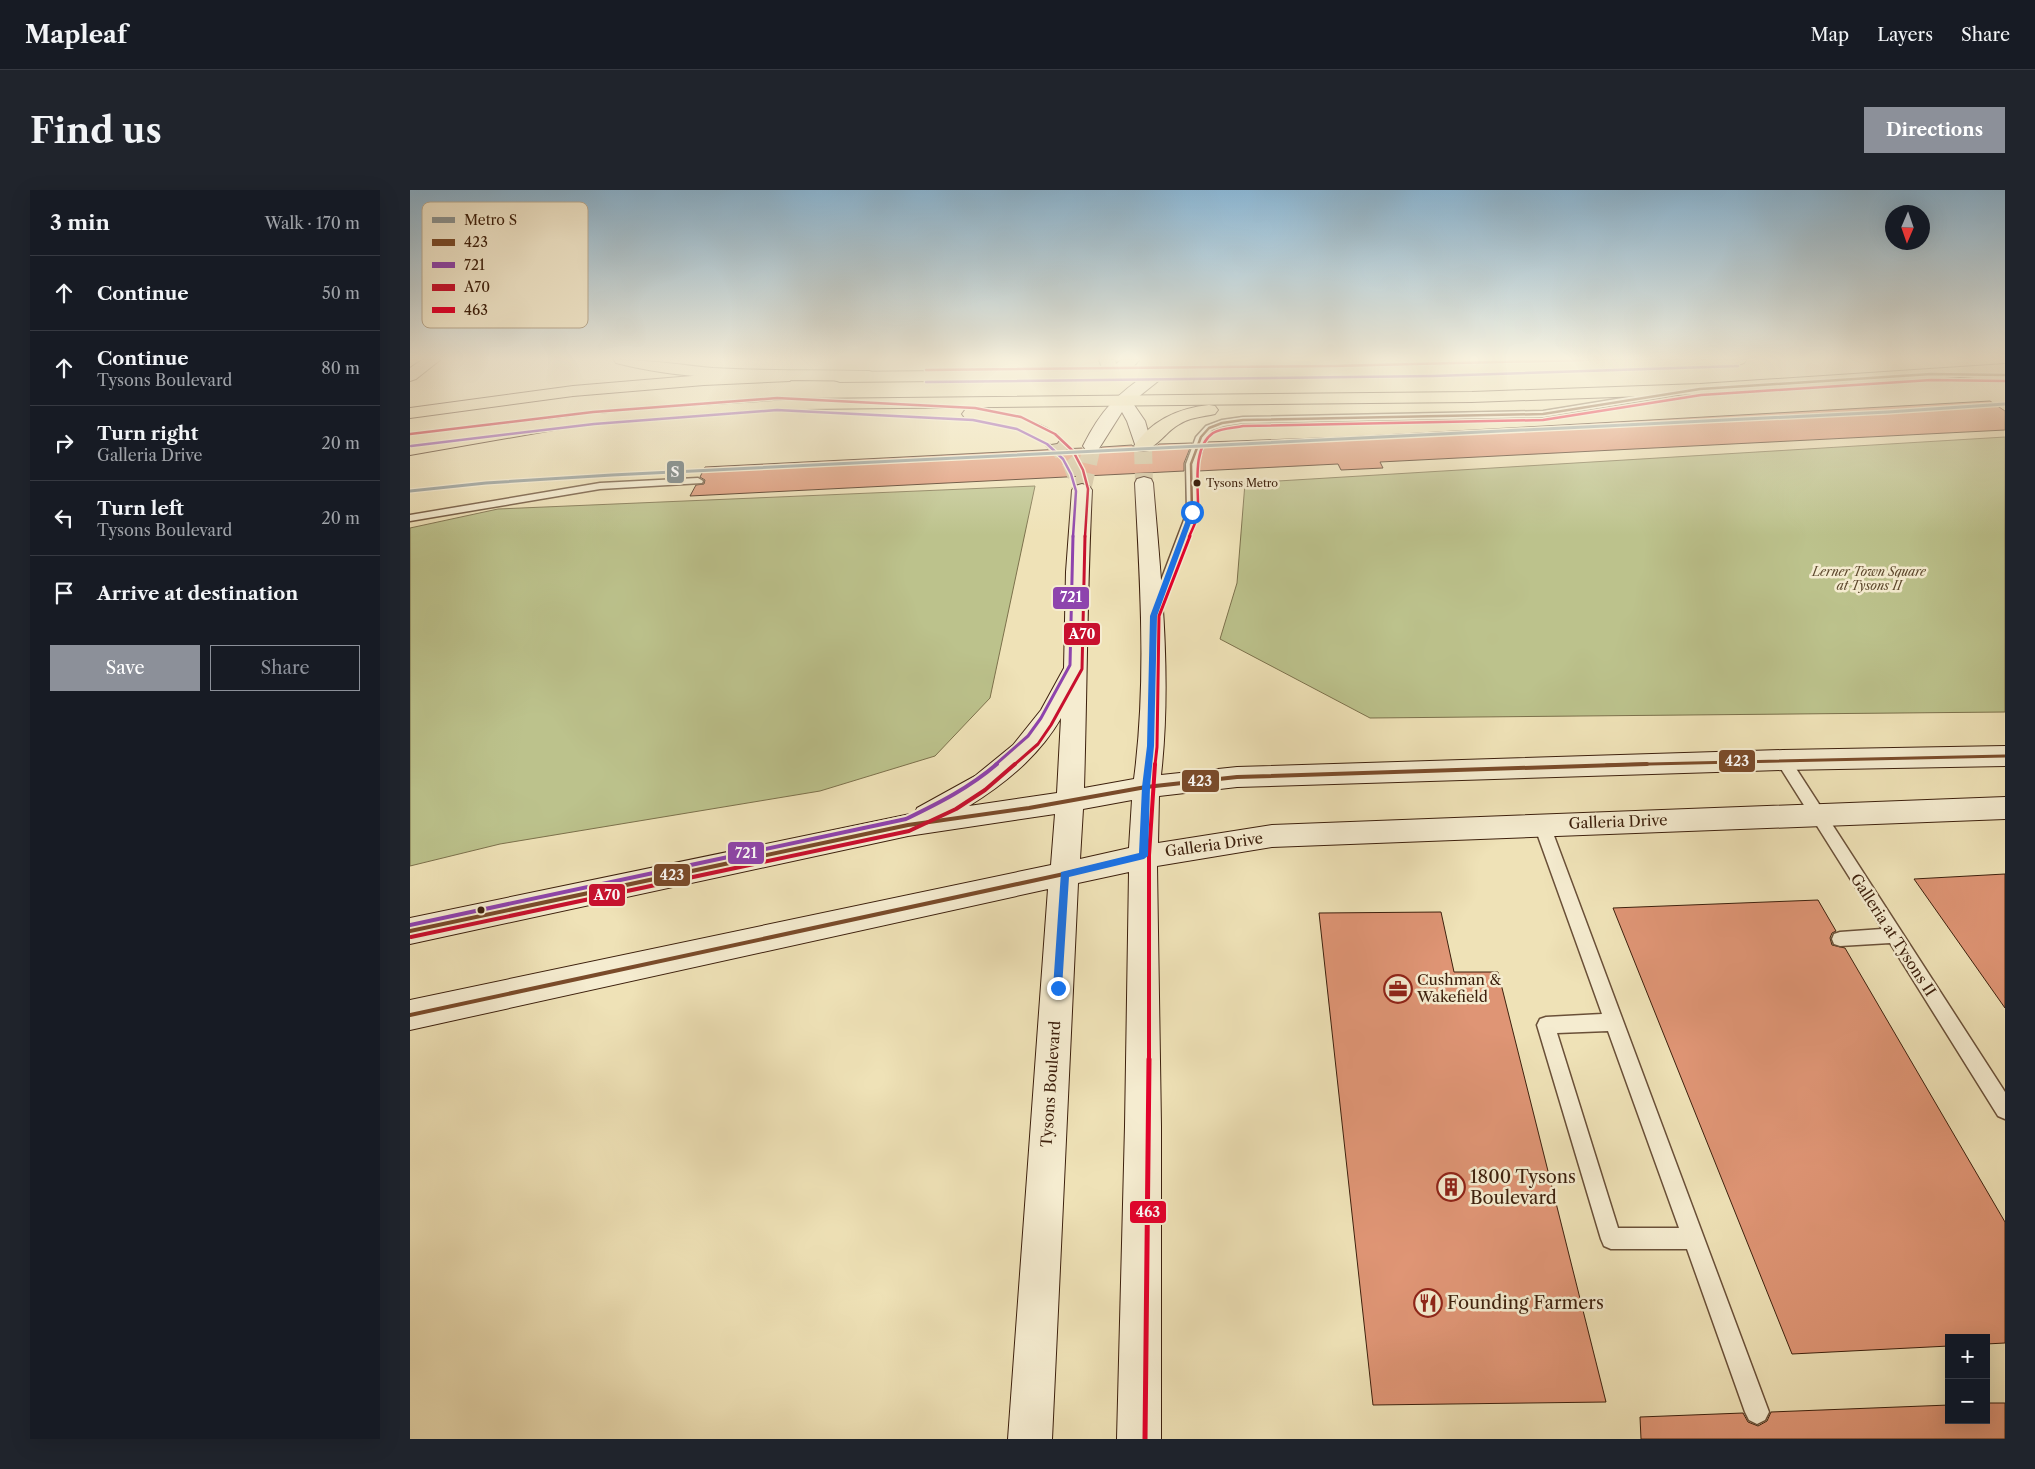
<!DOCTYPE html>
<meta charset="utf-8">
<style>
:root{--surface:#171b24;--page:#20242c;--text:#f1f3f6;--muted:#9ea1a6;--line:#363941;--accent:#8c9099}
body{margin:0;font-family:"Libre Caslon Text",serif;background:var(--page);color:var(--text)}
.controls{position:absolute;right:15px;bottom:15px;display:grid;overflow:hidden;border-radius:0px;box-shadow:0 5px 20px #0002}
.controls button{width:45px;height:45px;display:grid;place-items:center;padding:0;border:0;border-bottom:1px solid var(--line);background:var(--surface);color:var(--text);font:25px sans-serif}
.compass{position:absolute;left:1475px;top:15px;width:45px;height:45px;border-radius:50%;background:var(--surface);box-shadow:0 5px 20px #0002;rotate:182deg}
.stop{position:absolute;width:15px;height:15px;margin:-11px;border:4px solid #1a73e8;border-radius:50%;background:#fff}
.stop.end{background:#1a73e8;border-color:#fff;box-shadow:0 1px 5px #0008}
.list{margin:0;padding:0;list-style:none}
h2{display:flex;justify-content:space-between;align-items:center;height:65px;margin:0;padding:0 20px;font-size:21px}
h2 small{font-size:16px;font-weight:400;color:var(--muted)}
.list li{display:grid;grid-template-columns:32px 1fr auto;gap:15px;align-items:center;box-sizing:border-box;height:75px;padding:0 20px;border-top:1px solid var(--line)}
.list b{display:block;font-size:19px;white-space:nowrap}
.list p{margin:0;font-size:16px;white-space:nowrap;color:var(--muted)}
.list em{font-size:16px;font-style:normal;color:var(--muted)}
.actions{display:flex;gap:10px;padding:15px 20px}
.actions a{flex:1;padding:11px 0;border:1px solid var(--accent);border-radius:0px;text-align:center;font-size:18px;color:var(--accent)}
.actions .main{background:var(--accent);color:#fff}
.icon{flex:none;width:28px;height:28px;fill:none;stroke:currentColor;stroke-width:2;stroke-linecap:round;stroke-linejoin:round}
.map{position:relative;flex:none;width:1595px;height:1249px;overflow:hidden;border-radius:0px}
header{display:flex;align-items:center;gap:30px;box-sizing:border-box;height:70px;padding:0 25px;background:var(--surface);border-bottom:1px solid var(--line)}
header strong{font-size:24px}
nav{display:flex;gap:28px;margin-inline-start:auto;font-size:18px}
.intro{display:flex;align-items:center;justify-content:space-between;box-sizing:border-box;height:120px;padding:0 30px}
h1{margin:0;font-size:35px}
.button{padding:12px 22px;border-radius:0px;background:var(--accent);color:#fff;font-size:18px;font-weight:700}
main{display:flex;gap:30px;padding:0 30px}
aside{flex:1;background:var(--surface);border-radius:0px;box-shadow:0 5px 20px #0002}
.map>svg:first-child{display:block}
</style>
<header>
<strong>Mapleaf</strong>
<nav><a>Map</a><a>Layers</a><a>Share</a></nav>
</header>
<div class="intro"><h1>Find us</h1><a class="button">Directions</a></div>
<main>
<aside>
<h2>3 min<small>Walk · 170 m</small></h2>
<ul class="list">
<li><svg class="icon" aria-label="ahead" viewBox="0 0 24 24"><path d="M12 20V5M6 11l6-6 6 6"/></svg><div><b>Continue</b></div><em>50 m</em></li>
<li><svg class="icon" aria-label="ahead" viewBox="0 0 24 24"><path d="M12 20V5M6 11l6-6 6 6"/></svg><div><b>Continue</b><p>Tysons Boulevard</p></div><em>80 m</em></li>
<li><svg class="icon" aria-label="right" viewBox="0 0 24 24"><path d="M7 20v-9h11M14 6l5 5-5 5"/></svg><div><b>Turn right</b><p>Galleria Drive</p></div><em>20 m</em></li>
<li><svg class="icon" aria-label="left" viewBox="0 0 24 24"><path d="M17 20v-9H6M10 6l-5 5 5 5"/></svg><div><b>Turn left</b><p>Tysons Boulevard</p></div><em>20 m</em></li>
<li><svg class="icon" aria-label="arrive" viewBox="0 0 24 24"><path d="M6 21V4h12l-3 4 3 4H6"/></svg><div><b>Arrive at destination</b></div></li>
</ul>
<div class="actions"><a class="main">Save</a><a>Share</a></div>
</aside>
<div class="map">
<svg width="1595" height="1249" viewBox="0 0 1595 1249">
<rect width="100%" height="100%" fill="#efe2b7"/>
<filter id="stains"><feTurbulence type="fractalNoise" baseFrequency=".004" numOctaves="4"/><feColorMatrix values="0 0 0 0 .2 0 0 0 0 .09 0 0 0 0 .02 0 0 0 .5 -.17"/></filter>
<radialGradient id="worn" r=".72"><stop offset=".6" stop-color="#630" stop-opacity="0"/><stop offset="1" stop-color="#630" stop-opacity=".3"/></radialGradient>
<g fill="#bcc28c" stroke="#7c714c">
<path d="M 1595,247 L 1595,522 L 960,528 L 810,449 L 827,393 L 835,293 Z"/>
<path d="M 625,296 L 580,508 L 525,566 L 410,601 L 90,654 L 0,676 L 0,338 L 88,319 Z"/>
</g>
<g fill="#df9575" stroke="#3d200d">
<path d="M 1580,211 L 1595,221 L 1595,240 L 970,272 L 973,278 L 931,280 L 928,274 L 788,281 L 788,274 L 796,252 L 937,247 Z"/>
<path d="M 782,253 L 774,273 L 774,281 L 280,306 L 286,295 L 294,294 L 295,290 L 290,287 L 295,277 L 672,258 L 676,262 L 682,263 L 688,262 L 692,257 L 722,255 L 726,261 L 733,263 L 739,262 L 749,254 Z"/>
<path d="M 1595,684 L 1595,818 L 1504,689 Z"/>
<path d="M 1408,710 L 1426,741 L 1422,743 L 1420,748 L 1422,755 L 1435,758 L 1595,1032 L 1595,1153 L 1576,1154 L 1576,1148 L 1539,1148 L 1539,1156 L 1382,1164 L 1203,718 Z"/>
<path d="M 1031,722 L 1044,782 L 1088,782 L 1196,1212 L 963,1215 L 909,723 Z"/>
<path d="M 1576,1213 L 1595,1213 L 1595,1249 L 1231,1249 L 1230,1227 L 1333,1223 L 1338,1232 L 1348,1236 L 1357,1231 L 1361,1222 L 1539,1215 L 1539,1230 L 1576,1230 Z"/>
</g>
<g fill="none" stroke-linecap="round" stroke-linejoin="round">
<g stroke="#cbbb95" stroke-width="18" stroke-dasharray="18 9" stroke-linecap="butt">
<path d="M 733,256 L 734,293"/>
<path d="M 672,300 L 682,256"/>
</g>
<path stroke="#cbbb95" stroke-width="18" stroke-dasharray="18 9" stroke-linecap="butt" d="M 641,249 L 661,272 L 672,300"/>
<defs>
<g id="lane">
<path d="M 1116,170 L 1129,170 L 1149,177 L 1145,180 Z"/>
<path d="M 1268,199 L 1273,202 L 1271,204 L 1133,227 L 833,233 L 814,236 L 802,240 L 796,248 L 786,274 L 787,322 L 751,422 L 745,426 L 739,422 L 777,322 L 776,274 L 786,247 L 796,236 L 812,230 L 833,227 L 1133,221 Z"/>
<path d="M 288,288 L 293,291 L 292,293 L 190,299 L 0,331 L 0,325 L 190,293 Z"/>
<path d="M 1373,565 L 1378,566 L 1595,902 L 1595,929 L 1588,926 L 1480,753 L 1430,756 L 1424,754 L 1422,749 L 1424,744 L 1430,742 L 1472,739 L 1368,574 L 1366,570 L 1368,566 Z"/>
<path d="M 1132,629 L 1137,631 L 1140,635 L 1359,1222 L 1355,1230 L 1347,1234 L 1339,1230 L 1335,1222 L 1277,1059 L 1201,1059 L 1194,1056 L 1191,1049 L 1127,835 L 1130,829 L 1136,827 L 1192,824 L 1124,635 L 1127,631 ZM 1198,841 L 1269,1038 L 1208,1038 L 1147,843 Z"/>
</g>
<g id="secondary">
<path d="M 12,170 L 30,170 L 6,189 L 0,191 L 0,178 Z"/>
<path d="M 689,170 L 705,170 L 706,174 L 711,170 L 729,170 C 722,180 708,191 696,188 Z"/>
<path d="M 746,180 L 752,182 L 754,185 L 752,188 L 722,212 L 735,231 L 742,256 L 739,260 L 733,261 L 727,260 L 717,231 L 712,222 L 688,260 L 682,261 L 676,260 L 673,256 C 691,220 707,204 740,182 Z"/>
<path d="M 734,287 L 741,289 L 743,293 C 751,390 762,488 751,585 L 827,577 L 1373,560 L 1595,556 L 1595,576 L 1373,580 L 827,597 L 749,606 L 748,653 L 862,635 L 1595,607 L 1595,629 L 862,657 L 747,676 L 751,936 L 751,1249 L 707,1249 L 715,936 L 719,682 L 668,693 L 642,1249 L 598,1249 L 638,699 L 0,840 L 0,810 L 641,675 L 645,624 L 498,646 L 0,754 L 0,728 L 505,623 L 507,618 L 565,586 L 603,555 L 631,520 L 654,478 L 656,382 L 662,300 L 665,296 L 672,294 L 679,296 L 682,300 C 677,399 677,498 674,598 L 724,589 C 737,491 730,391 725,293 L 727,289 ZM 651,528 L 647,603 L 559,616 C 596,593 629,566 651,528 ZM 722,610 L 719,658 L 670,669 L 673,619 Z"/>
</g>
<g id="primary">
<path d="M 1194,170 L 1336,170 L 1334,173 L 1328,175 L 1009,186 L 430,192 L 424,190 L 422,187 L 424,184 L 430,182 L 1009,176 Z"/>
<path d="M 1595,174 L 1595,184 L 1290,204 L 1062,212 L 395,219 L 225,230 L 0,255 L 0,245 L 225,220 L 395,209 L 1062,202 L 1290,194 Z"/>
<path d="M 374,183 L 380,185 L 382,188 L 380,191 L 294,195 L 163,206 L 0,228 L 0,218 L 163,196 L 294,185 Z"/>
<path d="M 799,215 L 805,216 L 808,220 L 805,224 C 792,227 780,227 768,235 C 754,243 743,264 727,260 L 724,256 C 742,230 769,218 799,215 Z"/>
<path d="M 561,219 C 583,221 637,230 650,249 L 647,253 L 641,254 L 596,235 L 555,228 L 552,224 L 555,220 Z"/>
</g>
<g id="highway">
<path d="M 204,170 C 237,169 270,175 303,178 C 355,181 407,180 459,181 L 465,183 L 467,186 L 465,189 L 459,191 C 375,189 288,194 206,173 Z"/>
<path d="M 183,223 L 189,224 L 192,228 L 189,232 L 0,265 L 0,255 Z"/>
</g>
</defs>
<use href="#lane" stroke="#6a5038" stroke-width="3"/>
<use href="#secondary" stroke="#3d200d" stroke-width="2"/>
<use href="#primary" stroke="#3d200d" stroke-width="2"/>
<use href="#highway" stroke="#3d200d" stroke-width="2"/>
<use href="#lane" fill="#f5ecd0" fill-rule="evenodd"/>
<use href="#secondary" fill="#f5ecd0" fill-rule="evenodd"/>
<use href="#primary" fill="#efe2b7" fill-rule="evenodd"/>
<use href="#highway" fill="#efe2b7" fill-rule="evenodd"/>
<defs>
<path id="bus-1-far2" d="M 772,347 L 782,322 L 781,274 L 791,247 L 799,238 L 812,233 L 833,230 L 1133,224 L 1290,199 L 1521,184 L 1595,185"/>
<g id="bus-1-far1">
<path d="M 739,575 L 741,557 L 743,425 L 773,346"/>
<path d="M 1196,575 L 1595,566"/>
</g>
<g id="bus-1">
<path d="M 0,741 L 498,635 L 619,618 L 736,597 L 827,587 L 1237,574"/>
<path d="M 0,825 L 654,684 L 733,665 L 739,574"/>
</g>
<g id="bus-2-far2">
<path d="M 516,192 L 1023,186 L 1328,176"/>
<path d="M 1,256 L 184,234 L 367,220 L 563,230 L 607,239 L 637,254 L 653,269 L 661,284 L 666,301 L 663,347"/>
</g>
<path id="bus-2-far1" d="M 585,575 L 618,546 L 631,528 L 660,475 L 663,346"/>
<path id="bus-2" d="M 0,735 L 496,629 C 529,613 559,598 587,574"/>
<g id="bus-3-far2">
<path d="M 516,180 L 922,176 L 1173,170"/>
<path d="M 0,244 L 183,222 L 367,208 L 565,218 L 611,227 L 645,244 L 663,261 L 673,280 L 678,299 L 675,347"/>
</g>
<path id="bus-3-far1" d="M 604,575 L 628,554 L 641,535 L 672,479 L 675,346"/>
<path id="bus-3" d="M 1,747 L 499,641 L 546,619 L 575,600 L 605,574"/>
<path id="bus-4-far3" d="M 779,347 C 782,339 788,330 788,321 C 789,300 781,258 803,243 C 811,238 823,238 833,236 L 1133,230 L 1291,205 L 1521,190 L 1595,191"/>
<path id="bus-4-far2" d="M 745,575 L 747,557 L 749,426 L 780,346"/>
<path id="bus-4-far1" d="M 739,870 L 739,665 L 745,574"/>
<path id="bus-4" d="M 735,1249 L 739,869"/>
</defs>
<use href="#bus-1-far2" stroke="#f5ecd0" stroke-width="5"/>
<use href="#bus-1-far1" stroke="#f5ecd0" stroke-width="6"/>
<use href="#bus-1" stroke="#f5ecd0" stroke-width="8"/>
<use href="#bus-2-far2" stroke="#f5ecd0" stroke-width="5"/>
<use href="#bus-2-far1" stroke="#f5ecd0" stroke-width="6"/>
<use href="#bus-2" stroke="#f5ecd0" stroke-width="8"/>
<use href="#bus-3-far2" stroke="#f5ecd0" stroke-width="5"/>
<use href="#bus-3-far1" stroke="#f5ecd0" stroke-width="6"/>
<use href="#bus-3" stroke="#f5ecd0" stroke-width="8"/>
<use href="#bus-4-far3" stroke="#f5ecd0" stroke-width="5"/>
<use href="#bus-4-far2" stroke="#f5ecd0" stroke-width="6"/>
<use href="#bus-4-far1" stroke="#f5ecd0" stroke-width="8"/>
<use href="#bus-4" stroke="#f5ecd0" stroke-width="9"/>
<use href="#bus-1-far2" stroke="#7a4b2a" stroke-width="2.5"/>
<use href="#bus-1-far1" stroke="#7a4b2a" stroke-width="3"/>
<use href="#bus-1" stroke="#7a4b2a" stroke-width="4"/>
<use href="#bus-2-far2" stroke="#8e44ad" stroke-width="2.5"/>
<use href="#bus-2-far1" stroke="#8e44ad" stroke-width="3"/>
<use href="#bus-2" stroke="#8e44ad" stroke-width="4"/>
<use href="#bus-3-far2" stroke="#c8102e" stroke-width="2.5"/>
<use href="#bus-3-far1" stroke="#c8102e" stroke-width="3"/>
<use href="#bus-3" stroke="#c8102e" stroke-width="4"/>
<use href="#bus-4-far3" stroke="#e4002b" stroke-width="2.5"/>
<use href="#bus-4-far2" stroke="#e4002b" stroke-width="3"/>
<use href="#bus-4-far1" stroke="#e4002b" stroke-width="4"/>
<use href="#bus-4" stroke="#e4002b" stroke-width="5"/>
<defs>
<path id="metro-1" d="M 0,301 L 76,293 L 202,285 L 1478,222 L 1595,214"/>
</defs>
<use href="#metro-1" stroke="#f5ecd0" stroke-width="5.5"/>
<use href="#metro-1" stroke="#8d9796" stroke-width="3"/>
</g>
<linearGradient id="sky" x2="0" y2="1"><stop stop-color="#8bb7d5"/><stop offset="0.49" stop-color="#f8f2df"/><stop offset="1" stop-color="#f8f2df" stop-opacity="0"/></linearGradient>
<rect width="1595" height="345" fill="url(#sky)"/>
<path fill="#1a73e8" d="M 782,320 L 785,322 L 747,426 L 744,556 L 740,597 L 738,666 L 734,669 L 659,687 L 652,798 L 648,802 L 643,798 L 651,682 L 729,663 L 732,597 L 737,556 L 740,426 L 779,322 Z"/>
<defs>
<symbol id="office-ring" viewBox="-11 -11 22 22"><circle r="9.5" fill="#f5ecd0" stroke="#8f2418" stroke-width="1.5"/><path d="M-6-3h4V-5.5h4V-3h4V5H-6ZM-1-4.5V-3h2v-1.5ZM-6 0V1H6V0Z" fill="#8f2418"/></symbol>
<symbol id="building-ring" viewBox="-11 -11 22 22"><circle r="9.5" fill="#f5ecd0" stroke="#8f2418" stroke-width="1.5"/><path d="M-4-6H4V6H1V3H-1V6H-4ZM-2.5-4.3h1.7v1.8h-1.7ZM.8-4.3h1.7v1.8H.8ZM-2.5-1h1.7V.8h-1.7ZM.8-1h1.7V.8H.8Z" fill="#8f2418"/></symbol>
<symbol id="restaurant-ring" viewBox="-11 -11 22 22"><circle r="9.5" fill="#f5ecd0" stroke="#8f2418" stroke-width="1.5"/><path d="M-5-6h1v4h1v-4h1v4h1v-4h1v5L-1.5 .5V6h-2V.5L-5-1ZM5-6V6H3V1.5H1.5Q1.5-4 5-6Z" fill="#8f2418"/></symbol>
</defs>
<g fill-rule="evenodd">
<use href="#office-ring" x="972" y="783" width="32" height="32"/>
<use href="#building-ring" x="1025" y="981" width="32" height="32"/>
<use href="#restaurant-ring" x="1002" y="1097" width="32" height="32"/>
</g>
<g fill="#3d200d" stroke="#f5ecd0" stroke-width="2">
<circle cx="787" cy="293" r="4.5"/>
<circle cx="71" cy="720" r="4.5"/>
</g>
<g text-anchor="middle" stroke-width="5" stroke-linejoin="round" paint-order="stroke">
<g font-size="11" fill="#3d200d" stroke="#f5ecd0" text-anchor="start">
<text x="796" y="297">Tysons Metro</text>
</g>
<g font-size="12" font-style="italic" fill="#5d482d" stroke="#f5ecd0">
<text x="1459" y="386">Lerner Town Square<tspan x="1459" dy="14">at Tysons II</tspan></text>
</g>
<g font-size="15" fill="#3d200d" stroke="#f5ecd0">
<text transform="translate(1208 632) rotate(-2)" y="5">Galleria Drive</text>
<text transform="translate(804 655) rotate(-8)" y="5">Galleria Drive</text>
<text transform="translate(1483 745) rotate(57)" y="5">Galleria at Tysons II</text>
<text transform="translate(641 894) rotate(-86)" y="5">Tysons Boulevard</text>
</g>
<g font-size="15" fill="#3d200d" stroke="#f5ecd0" text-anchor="start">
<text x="1007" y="795">Cushman &amp;<tspan x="1007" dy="17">Wakefield</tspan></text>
</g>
<g font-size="18" fill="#3d200d" stroke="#f5ecd0" text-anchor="start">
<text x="1060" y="993">1800 Tysons<tspan x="1060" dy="21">Boulevard</tspan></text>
<text x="1037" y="1119">Founding Farmers</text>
</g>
</g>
<rect x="12" y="12" width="166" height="126" rx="8" fill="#f5ecd0" stroke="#beaf96" stroke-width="1"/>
<rect x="22" y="27" width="23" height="6" fill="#8d9796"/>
<rect x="22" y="49" width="23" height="7" fill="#7a4b2a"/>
<rect x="22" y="72" width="23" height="6" fill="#8e44ad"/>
<rect x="22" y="94" width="23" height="7" fill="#c8102e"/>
<rect x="22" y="117" width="23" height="6" fill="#e4002b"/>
<g font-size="14" fill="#3d200d">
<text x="54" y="35">Metro S</text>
<text x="54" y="57">423</text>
<text x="54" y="80">721</text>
<text x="54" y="102">A70</text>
<text x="54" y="125">463</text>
</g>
<g stroke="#f5ecd0" stroke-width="2">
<rect x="256" y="270" width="19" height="24" rx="5" fill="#8d9796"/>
<rect x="642" y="396" width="38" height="24" rx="5" fill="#8e44ad"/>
<rect x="653" y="432" width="38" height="24" rx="5" fill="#c8102e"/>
<rect x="1308" y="559" width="38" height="24" rx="5" fill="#7a4b2a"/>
<rect x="771" y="579" width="39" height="24" rx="5" fill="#7a4b2a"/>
<rect x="317" y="651" width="38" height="24" rx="5" fill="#8e44ad"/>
<rect x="243" y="673" width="38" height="24" rx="5" fill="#7a4b2a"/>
<rect x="178" y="693" width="38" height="24" rx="5" fill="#c8102e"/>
<rect x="719" y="1010" width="38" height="24" rx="5" fill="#e4002b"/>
</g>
<g font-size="14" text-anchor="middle" font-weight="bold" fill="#fff">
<text x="265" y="287">S</text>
<text x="661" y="412">721</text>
<text x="672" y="449">A70</text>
<text x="1327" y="576">423</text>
<text x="790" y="596">423</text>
<text x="336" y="668">721</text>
<text x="262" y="690">423</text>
<text x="197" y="710">A70</text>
<text x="738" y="1027">463</text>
</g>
<rect width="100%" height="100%" filter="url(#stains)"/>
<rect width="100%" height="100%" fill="url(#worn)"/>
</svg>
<div class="controls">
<button>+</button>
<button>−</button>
</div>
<svg class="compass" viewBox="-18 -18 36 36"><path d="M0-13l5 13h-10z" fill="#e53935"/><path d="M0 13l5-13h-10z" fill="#9ea1a6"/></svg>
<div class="stop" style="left:782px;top:322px"></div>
<div class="stop end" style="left:648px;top:798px"></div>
</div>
</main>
